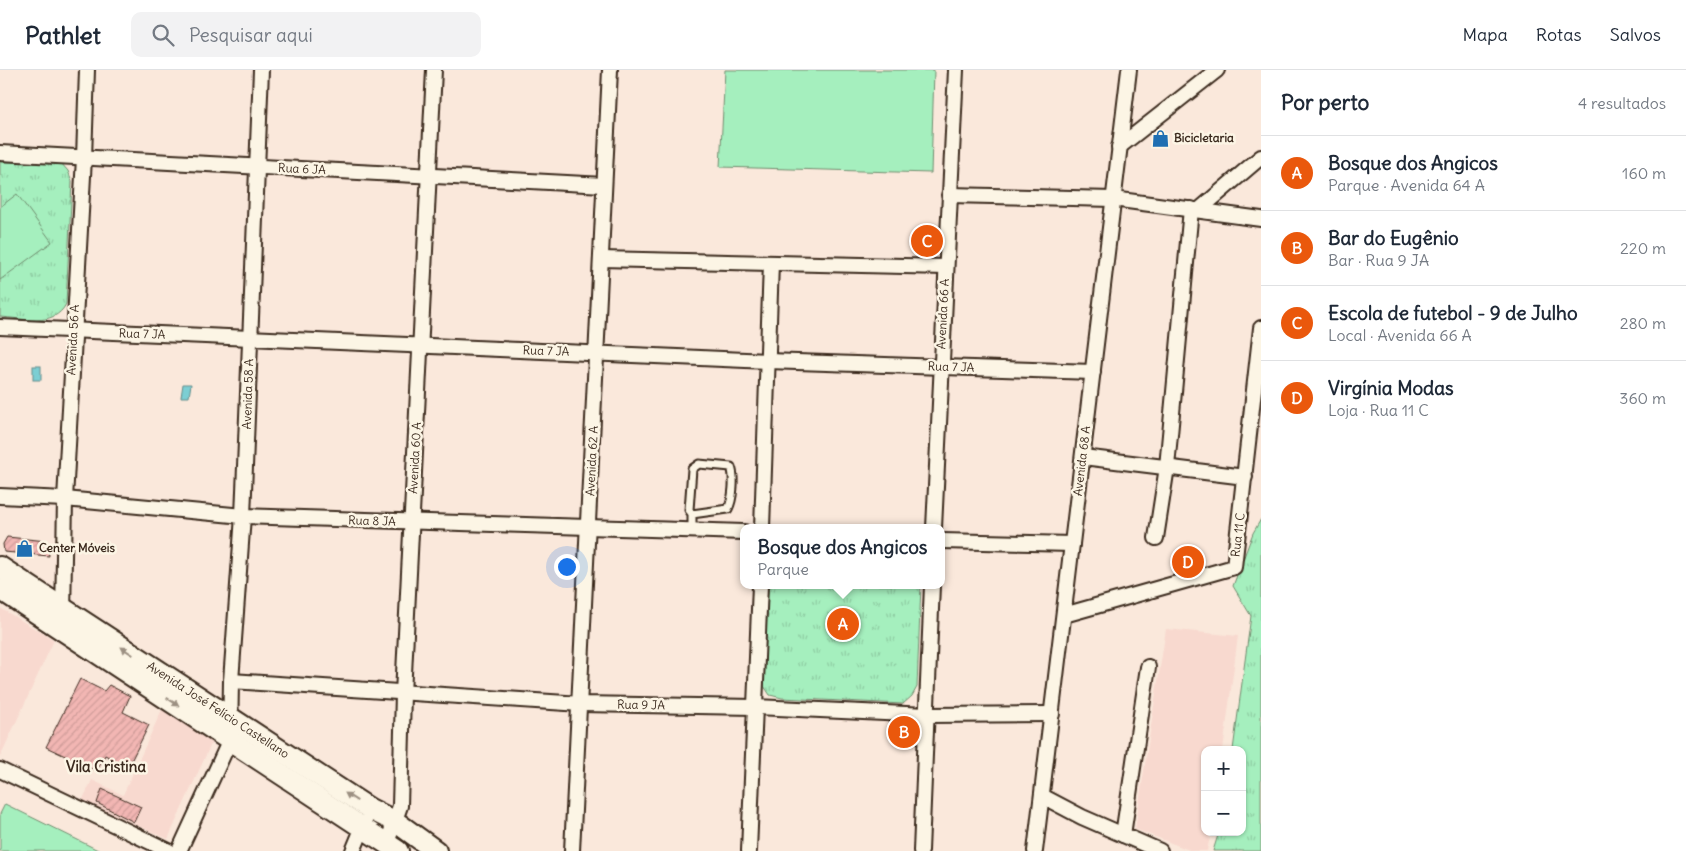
<!DOCTYPE html>
<html lang="pt">
<meta charset="utf-8">
<style>
:root{--surface:#fff;--page:#f2f2f3;--text:#1f2937;--muted:#747a83;--line:#e0e1e3;--accent:#ea580c}
body{margin:0;font-family:Delius,sans-serif;background:var(--page);color:var(--text)}
.controls{position:absolute;right:15px;bottom:15px;display:grid;overflow:hidden;border-radius:10px;box-shadow:0 1px 4px #0004}
.controls button{width:45px;height:45px;display:grid;place-items:center;padding:0;border:0;border-bottom:1px solid var(--line);background:var(--surface);color:var(--text);font:25px sans-serif}
.you{position:absolute;left:566px;top:496px;width:18px;height:18px;margin:-12px;border:4px solid #fff;border-radius:50%;background:#1a73e8;box-shadow:0 0 0 8px #1a73e833}
.badge{display:grid;place-items:center;width:32px;height:32px;border-radius:50%;background:var(--accent);color:#fff;font-size:16px;font-weight:700}
.pin{position:absolute;translate:-50% -50%;border:2px solid #fff;box-shadow:0 1px 5px #0006}
.popup{position:absolute;left:740px;top:454px;width:205px;height:65px;box-sizing:border-box;display:grid;place-content:center;border-radius:10px;background:var(--surface);filter:drop-shadow(0 1px 4px #0005);font-size:16px;white-space:nowrap;color:var(--muted)}
.popup b{font-size:19px;color:var(--text)}
.popup::after{content:'';position:absolute;left:50%;top:100%;margin-left:-10px;border:10px solid transparent;border-top-color:var(--surface)}
.list{margin:0;padding:0;list-style:none}
h2{display:flex;justify-content:space-between;align-items:center;height:65px;margin:0;padding:0 20px;font-size:21px}
h2 small{font-size:16px;font-weight:400;color:var(--muted)}
.list li{display:grid;grid-template-columns:32px 1fr auto;gap:15px;align-items:center;box-sizing:border-box;height:75px;padding:0 20px;border-top:1px solid var(--line)}
.list b{display:block;font-size:19px;white-space:nowrap}
.list p{margin:0;font-size:16px;white-space:nowrap;color:var(--muted)}
.list em{font-size:16px;font-style:normal;color:var(--muted)}
.icon{flex:none;width:28px;height:28px;fill:none;stroke:currentColor;stroke-width:2;stroke-linecap:round;stroke-linejoin:round}
.map{position:relative;flex:none;width:1261px;height:781px;overflow:hidden}
header{display:flex;align-items:center;gap:30px;box-sizing:border-box;height:70px;padding:0 25px;background:var(--surface);border-bottom:1px solid var(--line)}
header strong{font-size:24px}
nav{display:flex;gap:28px;margin-inline-start:auto;font-size:18px}
.search{width:350px;height:45px;background:var(--page);display:flex;align-items:center;gap:12px;box-sizing:border-box;padding:0 18px;border-radius:10px;color:var(--muted);font-size:19px}
main{display:flex}
aside{flex:1;background:var(--surface)}
.map>svg:first-child{display:block}
</style>
<header>
<strong>Pathlet</strong>
<div class="search"><svg class="icon" aria-label="search" viewBox="0 0 24 24"><circle cx="10" cy="10" r="6"/><path d="M15 15l6 6"/></svg>Pesquisar aqui</div>
<nav><a>Mapa</a><a>Rotas</a><a>Salvos</a></nav>
</header>
<main>
<div class="map">
<svg width="1261" height="781" viewBox="0 0 1261 781">
<defs>
<pattern id="park-tufts" width="24" height="20" patternUnits="userSpaceOnUse" patternTransform="scale(1.25)"><rect width="24" height="20" fill="#a5efbe"/><path d="M3 7l-1-3M5 7V3M7 7l1-3M15 17l-1-3M17 17v-4M19 17l1-3" fill="none" stroke="#8fcda3"/></pattern>
<pattern id="building-hatch" width="6" height="6" patternUnits="userSpaceOnUse" patternTransform="scale(1.25)"><rect width="6" height="6" fill="#f2b6b3"/><path d="M-1 1l2-2M0 6l6-6M5 7l2-2" fill="none" stroke="#d09d9a"/></pattern>
</defs>
<rect width="100%" height="100%" fill="#fae8db"/>
<filter id="ink" filterUnits="userSpaceOnUse"><feTurbulence type="fractalNoise" baseFrequency=".02" numOctaves="2"/><feDisplacementMap in="SourceGraphic" scale="10" xChannelSelector="R" yChannelSelector="G"/><feConvolveMatrix kernelMatrix="1 2 1 2 8 2 1 2 1" color-interpolation-filters="sRGB"/></filter>
<g filter="url(#ink)">
<g fill="#f8d9cf">
<path d="M 0,538 L 54,570 L 0,687 Z"/>
<path d="M 1166,559 L 1238,566 L 1223,680 L 1205,680 L 1205,762 L 1211,762 L 1207,781 L 1192,781 L 1135,759 Z"/>
<path d="M 163,637 L 210,670 L 211,674 L 168,769 L 82,731 L 92,710 L 123,725 Z"/>
</g>
<g fill="url(#park-tufts)" stroke="#708c6e">
<path d="M 0,92 L 61,93 L 68,101 L 72,111 L 66,234 C 54,258 22,248 0,247 Z"/>
<path d="M 1261,449 L 1261,781 L 1213,781 L 1219,762 L 1242,762 L 1242,680 L 1233,680 L 1251,546 L 1233,516 L 1253,463 Z"/>
<path d="M 768,515 L 921,515 L 917,617 L 912,626 L 903,634 L 782,628 L 770,625 L 764,616 Z"/>
</g>
<g fill="#a5efbe" stroke="#708c6e">
<path d="M 725,0 L 934,0 L 931,103 L 720,97 Z"/>
<path d="M 17,124 L 52,172 L 0,210 L 0,137 Z"/>
<path d="M 5,734 L 100,781 L 0,781 L 0,744 Z"/>
</g>
<g fill="#7cced3" stroke="#628c8b">
<rect x="33" y="296" width="8" height="14"/>
<path d="M 183,314 L 191,314 L 189,327 L 181,327 Z"/>
</g>
<g fill="url(#building-hatch)" stroke="#3b2a1e">
<path d="M 7,467 L 47,471 L 49,486 L 4,482 L 3,474 Z"/>
<path d="M 80,609 L 104,621 L 109,615 L 130,626 L 123,642 L 149,655 L 128,697 L 105,685 L 97,701 L 46,677 Z"/>
<path d="M 102,719 L 141,737 L 134,752 L 97,733 Z"/>
</g>
<g fill="none" stroke-linecap="round" stroke-linejoin="round">
<defs>
<path id="lane" d="M 692,461 L 692,444 L 689,440 L 692,399 L 699,394 L 731,397 C 735,407 733,430 728,439 L 692,444"/>
<g id="street">
<path d="M 1119,77 L 1217,0"/>
<path d="M 0,83 L 604,115"/>
<path d="M 949,125 L 1113,129 L 1261,149"/>
<path d="M 1199,140 L 1261,87"/>
<path d="M 601,189 L 946,197"/>
<path d="M 0,257 L 768,291 L 1093,302"/>
<path d="M 1083,387 L 1245,407"/>
<path d="M 0,426 L 65,429 L 243,446 L 744,462"/>
<path d="M 762,458 L 771,193"/>
<path d="M 934,458 L 956,0"/>
<path d="M 1156,468 L 1167,397 L 1191,139"/>
<path d="M 942,471 L 1072,474"/>
<path d="M 1064,545 L 1234,497 L 1261,258"/>
<path d="M 63,546 L 65,429 L 84,88 L 87,0"/>
<path d="M 231,611 L 581,634 L 755,637 L 927,645 L 1052,644"/>
<path d="M 0,700 L 169,781"/>
<path d="M 1042,726 L 1082,747 L 1160,781"/>
<path d="M 1123,765 L 1148,597"/>
<path d="M 387,773 L 400,736 L 403,624 L 434,0"/>
<path d="M 179,781 L 230,670 L 231,611 L 243,446 L 261,0"/>
<path d="M 353,781 L 365,752"/>
<path d="M 572,781 L 610,0"/>
<path d="M 749,781 L 760,515"/>
<path d="M 921,781 L 932,515"/>
<path d="M 1035,781 L 1129,0"/>
</g>
<g id="secondary">
<path d="M 0,497 L 370,739 L 396,752 L 436,781"/>
<path d="M 0,519 L 398,781"/>
</g>
</defs>
<use href="#lane" stroke="#3b2a1e" stroke-width="11"/>
<use href="#street" stroke="#3b2a1e" stroke-width="18"/>
<use href="#secondary" stroke="#3b2a1e" stroke-width="24"/>
<use href="#lane" stroke="#fcf5e5" stroke-width="7"/>
<use href="#street" stroke="#fcf5e5" stroke-width="14"/>
<use href="#secondary" stroke="#fcf5e5" stroke-width="20"/>
</g>
<defs><path id="oneway-solid" d="M-6-.8H1V-3.2L6.5 0L1 3.2V.8H-6Z" transform="scale(1.25)"/></defs>
<g fill="#9c9082">
<use href="#oneway-solid" transform="translate(127 581) rotate(-147)"/>
<use href="#oneway-solid" transform="translate(173 632) rotate(33)"/>
<use href="#oneway-solid" transform="translate(351 727) rotate(-147)"/>
</g>
</g>
<defs>
<symbol id="shop-bare" viewBox="-9 -9 18 18"><path d="M-5-2.5h2.3a2.7 3.5 0 0 1 5.4 0H5L5.5 6h-11ZM-1.5-2.5h3a1.5 2.3 0 0 0-3 0Z" fill="#1f6fb2" stroke="#fcf5e5" stroke-width="2.5" paint-order="stroke"/></symbol>
</defs>
<g fill-rule="evenodd">
<use href="#shop-bare" x="1148" y="56" width="25" height="25"/>
<use href="#shop-bare" x="12" y="466" width="25" height="25"/>
</g>
<g text-anchor="middle" stroke-width="5" stroke-linejoin="round" paint-order="stroke">
<g font-size="12" font-weight="bold" fill="#3b2a1e" stroke="#fcf5e5" text-anchor="start">
<text x="1174" y="72">Bicicletaria</text>
<text x="39" y="482">Center Móveis</text>
</g>
<g font-size="12" fill="#3b2a1e" stroke="#fcf5e5">
<text transform="translate(302 99) rotate(3)" y="4">Rua 6 JA</text>
<text transform="translate(943 244) rotate(-87)" y="4">Avenida 66 A</text>
<text transform="translate(142 264) rotate(2)" y="4">Rua 7 JA</text>
<text transform="translate(73 270) rotate(-87)" y="4">Avenida 56 A</text>
<text transform="translate(546 281) rotate(2)" y="4">Rua 7 JA</text>
<text transform="translate(951 297) rotate(2)" y="4">Rua 7 JA</text>
<text transform="translate(248 324) rotate(-88)" y="4">Avenida 58 A</text>
<text transform="translate(415 388) rotate(-87)" y="4">Avenida 60 A</text>
<text transform="translate(592 391) rotate(-87)" y="4">Avenida 62 A</text>
<text transform="translate(1082 391) rotate(-83)" y="4">Avenida 68 A</text>
<text transform="translate(372 451) rotate(2)" y="4">Rua 8 JA</text>
<text transform="translate(1238 465) rotate(-83)" y="4">Rua 11 C</text>
<text transform="translate(641 635) rotate(1)" y="4">Rua 9 JA</text>
<text transform="translate(218 640) rotate(33)" y="4">Avenida José Felício Castellano</text>
</g>
<g font-size="15" font-weight="bold" fill="#3b2a1e" stroke="#fcf5e5">
<text x="106" y="702">Vila Cristina</text>
</g>
</g>
</svg>
<div class="controls">
<button>+</button>
<button>−</button>
</div>
<div class="you"></div>
<div class="pin badge" style="left:843px;top:554px">A</div>
<div class="popup"><b>Bosque dos Angicos</b>Parque</div>
<div class="pin badge" style="left:904px;top:662px">B</div>
<div class="pin badge" style="left:927px;top:171px">C</div>
<div class="pin badge" style="left:1188px;top:492px">D</div>
</div>
<aside>
<h2>Por perto<small>4 resultados</small></h2>
<ul class="list">
<li><span class="badge">A</span><div><b>Bosque dos Angicos</b><p>Parque · Avenida 64 A</p></div><em>160 m</em></li>
<li><span class="badge">B</span><div><b>Bar do Eugênio</b><p>Bar · Rua 9 JA</p></div><em>220 m</em></li>
<li><span class="badge">C</span><div><b>Escola de futebol - 9 de Julho</b><p>Local · Avenida 66 A</p></div><em>280 m</em></li>
<li><span class="badge">D</span><div><b>Virgínia Modas</b><p>Loja · Rua 11 C</p></div><em>360 m</em></li>
</ul>
</aside>
</main>
